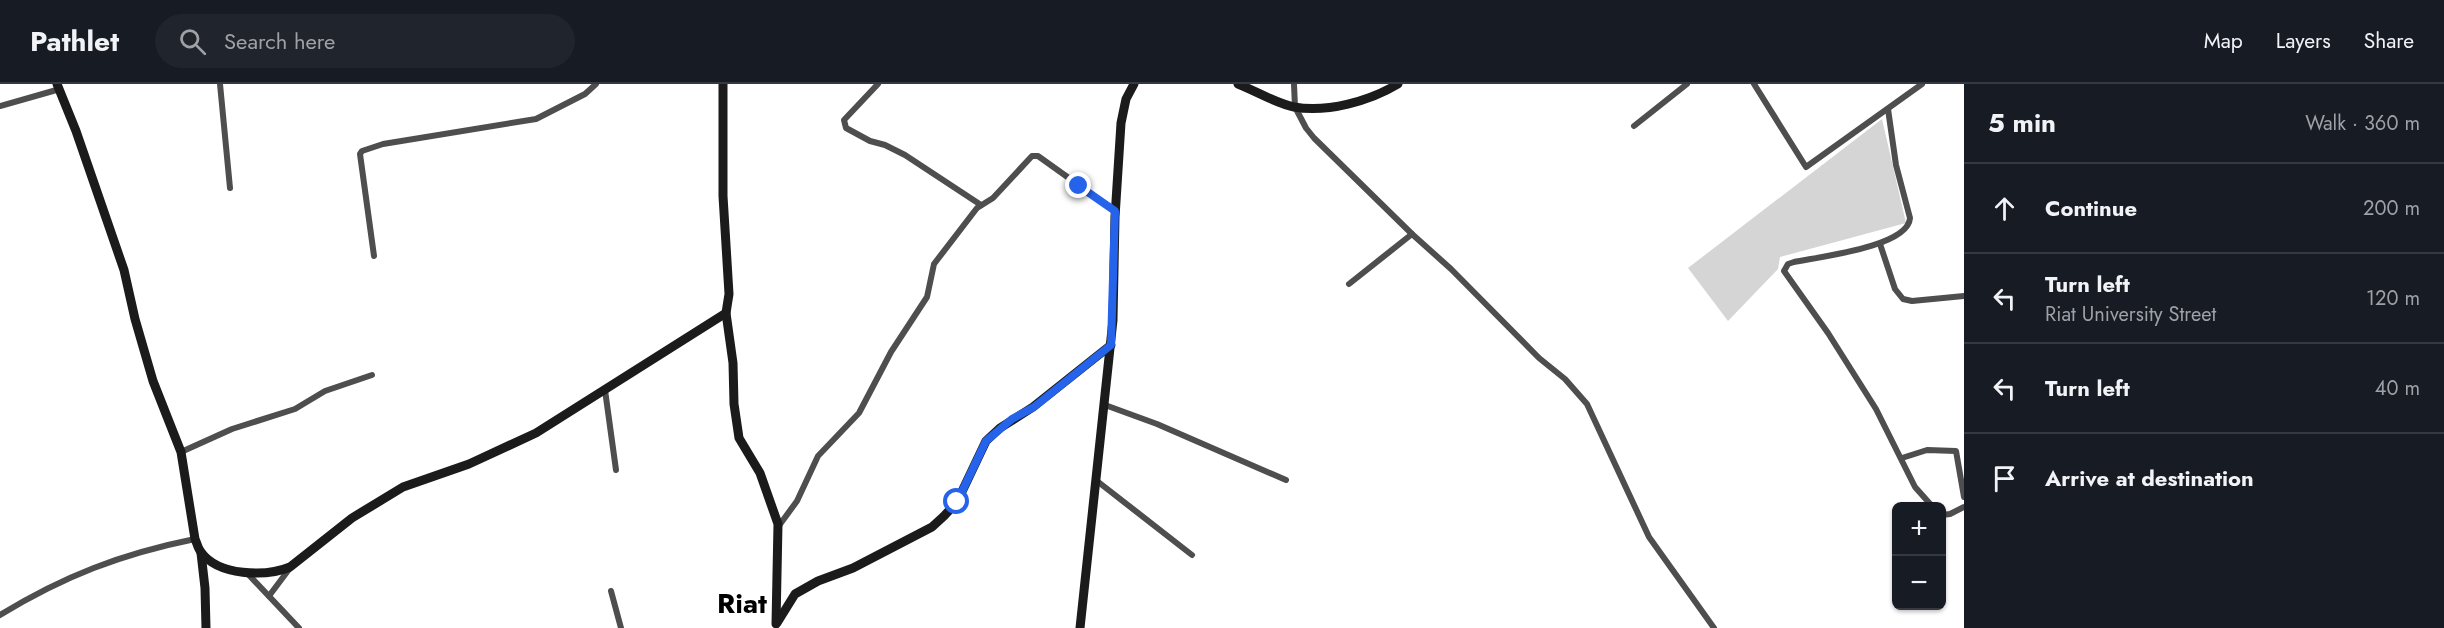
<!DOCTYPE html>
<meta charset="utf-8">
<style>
:root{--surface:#171b24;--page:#20242c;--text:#f1f3f6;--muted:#9ea1a6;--line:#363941}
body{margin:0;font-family:Jost,sans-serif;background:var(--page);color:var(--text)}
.controls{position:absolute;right:18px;bottom:18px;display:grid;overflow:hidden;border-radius:9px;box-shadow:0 2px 4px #0004}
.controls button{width:54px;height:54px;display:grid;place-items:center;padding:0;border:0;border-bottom:2px solid var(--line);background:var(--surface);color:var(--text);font:30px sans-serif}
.stop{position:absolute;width:18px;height:18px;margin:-14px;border:4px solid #2563eb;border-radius:50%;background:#fff}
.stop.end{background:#2563eb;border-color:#fff;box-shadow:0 2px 6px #0008}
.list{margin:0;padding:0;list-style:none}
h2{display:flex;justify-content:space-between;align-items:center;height:78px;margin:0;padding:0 24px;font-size:26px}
h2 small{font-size:20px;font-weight:400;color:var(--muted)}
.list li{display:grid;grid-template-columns:39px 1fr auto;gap:18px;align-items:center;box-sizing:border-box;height:90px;padding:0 24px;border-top:2px solid var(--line)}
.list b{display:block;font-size:22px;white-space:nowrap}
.list p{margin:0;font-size:20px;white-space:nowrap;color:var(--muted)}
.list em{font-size:20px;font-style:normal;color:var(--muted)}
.icon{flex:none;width:33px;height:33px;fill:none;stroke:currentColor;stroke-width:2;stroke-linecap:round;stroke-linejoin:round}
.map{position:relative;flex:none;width:1964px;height:544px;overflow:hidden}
header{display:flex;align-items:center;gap:36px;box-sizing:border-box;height:84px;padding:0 30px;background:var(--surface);border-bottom:2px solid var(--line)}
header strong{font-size:28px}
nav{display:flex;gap:33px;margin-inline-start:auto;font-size:21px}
.search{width:420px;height:54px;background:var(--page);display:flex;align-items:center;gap:15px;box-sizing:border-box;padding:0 21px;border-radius:33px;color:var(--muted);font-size:22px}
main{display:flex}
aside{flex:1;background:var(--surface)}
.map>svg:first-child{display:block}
</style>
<header>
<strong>Pathlet</strong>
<div class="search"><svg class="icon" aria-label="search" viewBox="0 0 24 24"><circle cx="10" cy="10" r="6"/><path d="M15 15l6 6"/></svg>Search here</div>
<nav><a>Map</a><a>Layers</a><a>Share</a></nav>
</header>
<main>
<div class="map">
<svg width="1964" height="544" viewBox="0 0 1964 544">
<rect width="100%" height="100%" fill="#fff"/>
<path fill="#d5d5d5" d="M 1882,35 L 1906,139 L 1780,173 L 1778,185 L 1728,237 L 1688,184 Z"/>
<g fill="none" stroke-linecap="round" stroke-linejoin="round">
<g stroke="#4e4e4e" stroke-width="6">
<path d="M 220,0 L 230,104"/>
<path d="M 878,0 L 844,36 L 846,44 L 870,57 L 885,61 L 905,71 L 981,121"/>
<path d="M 1294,0 L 1295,23 L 1306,44 L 1314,54 L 1412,150 L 1451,185 L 1539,274 L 1565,295 L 1587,320 L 1649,453 L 1714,544"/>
<path d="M 1754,0 L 1806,83 L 1922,0"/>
<path d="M 0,22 L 60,5"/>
<path d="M 1888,25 L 1896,81 L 1910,134 C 1908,163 1818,173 1794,178 L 1788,180 L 1784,187 L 1828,249 L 1876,325 L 1915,403 L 1932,422"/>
<path d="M 1634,42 L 1687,0"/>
<path d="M 1880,160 L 1895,205 L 1903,215 L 1912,217 L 1964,212"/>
<path d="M 374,172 L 360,70 L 362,67 L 383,60 L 536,35 L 585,10 L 596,0"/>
<path d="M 1349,200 L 1412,150"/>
<path d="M 605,306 L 616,386"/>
<path d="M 1105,321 L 1157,340 L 1286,396"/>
<path d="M 181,368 L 232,345 L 295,325 L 325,307 L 372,291"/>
<path d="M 1902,374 L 1927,366 L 1956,367 L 1964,413"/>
<path d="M 1097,397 L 1192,471"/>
<path d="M 1942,431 L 1950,430 L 1964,423"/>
<path d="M 778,443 L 797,417 L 818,372 L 859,329 L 891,268 L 927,213 L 934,180 L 977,124 L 993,114 L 1032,72 L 1038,72 L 1115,127"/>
<path d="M 247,489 L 299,544"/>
<path d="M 611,507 L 621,544"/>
<path d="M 269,512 L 290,484"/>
<path d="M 0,531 C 64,492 121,470 195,455"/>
</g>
<g stroke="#1b1b1b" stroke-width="9">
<path d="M 57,0 L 76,47 L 124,186 L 135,235 L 153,297 L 181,368 L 195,455 C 197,459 198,465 201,468 C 218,492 266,493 290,483 L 352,434 L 403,403 L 469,380 L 536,349 L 726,229"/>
<path d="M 723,0 L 723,112 L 729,210 L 726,229 L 733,279 L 734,320 L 739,354 L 760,389 L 778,440 L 776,540"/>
<path d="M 1238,0 C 1256,7 1275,19 1294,23 C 1327,29 1370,17 1398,0"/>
<path d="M 201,469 L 205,504 L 206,544"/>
<path d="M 777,539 L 795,510 L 818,497 L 853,484 L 932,443 L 944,432 L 957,418 L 986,357 L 1000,344 L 1033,323 L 1111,261"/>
<path d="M 1080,544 L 1113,236 L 1115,133 L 1121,39 L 1126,15 L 1134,0"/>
</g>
</g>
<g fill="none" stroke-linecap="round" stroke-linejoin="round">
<path stroke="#2563eb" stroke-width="8" d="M 957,418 L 986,357 L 1012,335 L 1034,323 L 1111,261 L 1115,127 L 1079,102"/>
</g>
<g text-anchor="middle" stroke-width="4.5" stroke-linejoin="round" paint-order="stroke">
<g font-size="28" font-weight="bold" fill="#000" stroke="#fff">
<text x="742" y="529">Riat</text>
</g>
</g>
</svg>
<div class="controls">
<button>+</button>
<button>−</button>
</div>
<div class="stop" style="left:957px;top:418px"></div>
<div class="stop end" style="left:1079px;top:102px"></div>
</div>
<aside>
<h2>5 min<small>Walk · 360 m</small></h2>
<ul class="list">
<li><svg class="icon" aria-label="ahead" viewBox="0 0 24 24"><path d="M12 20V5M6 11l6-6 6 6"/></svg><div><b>Continue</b></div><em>200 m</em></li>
<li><svg class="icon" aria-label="left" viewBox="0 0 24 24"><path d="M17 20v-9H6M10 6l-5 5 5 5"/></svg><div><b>Turn left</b><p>Riat University Street</p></div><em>120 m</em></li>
<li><svg class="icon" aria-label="left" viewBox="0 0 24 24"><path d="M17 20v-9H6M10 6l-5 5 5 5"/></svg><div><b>Turn left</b></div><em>40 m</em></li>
<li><svg class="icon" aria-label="arrive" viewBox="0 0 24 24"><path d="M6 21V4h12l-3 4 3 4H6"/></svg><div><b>Arrive at destination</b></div></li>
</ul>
</aside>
</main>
